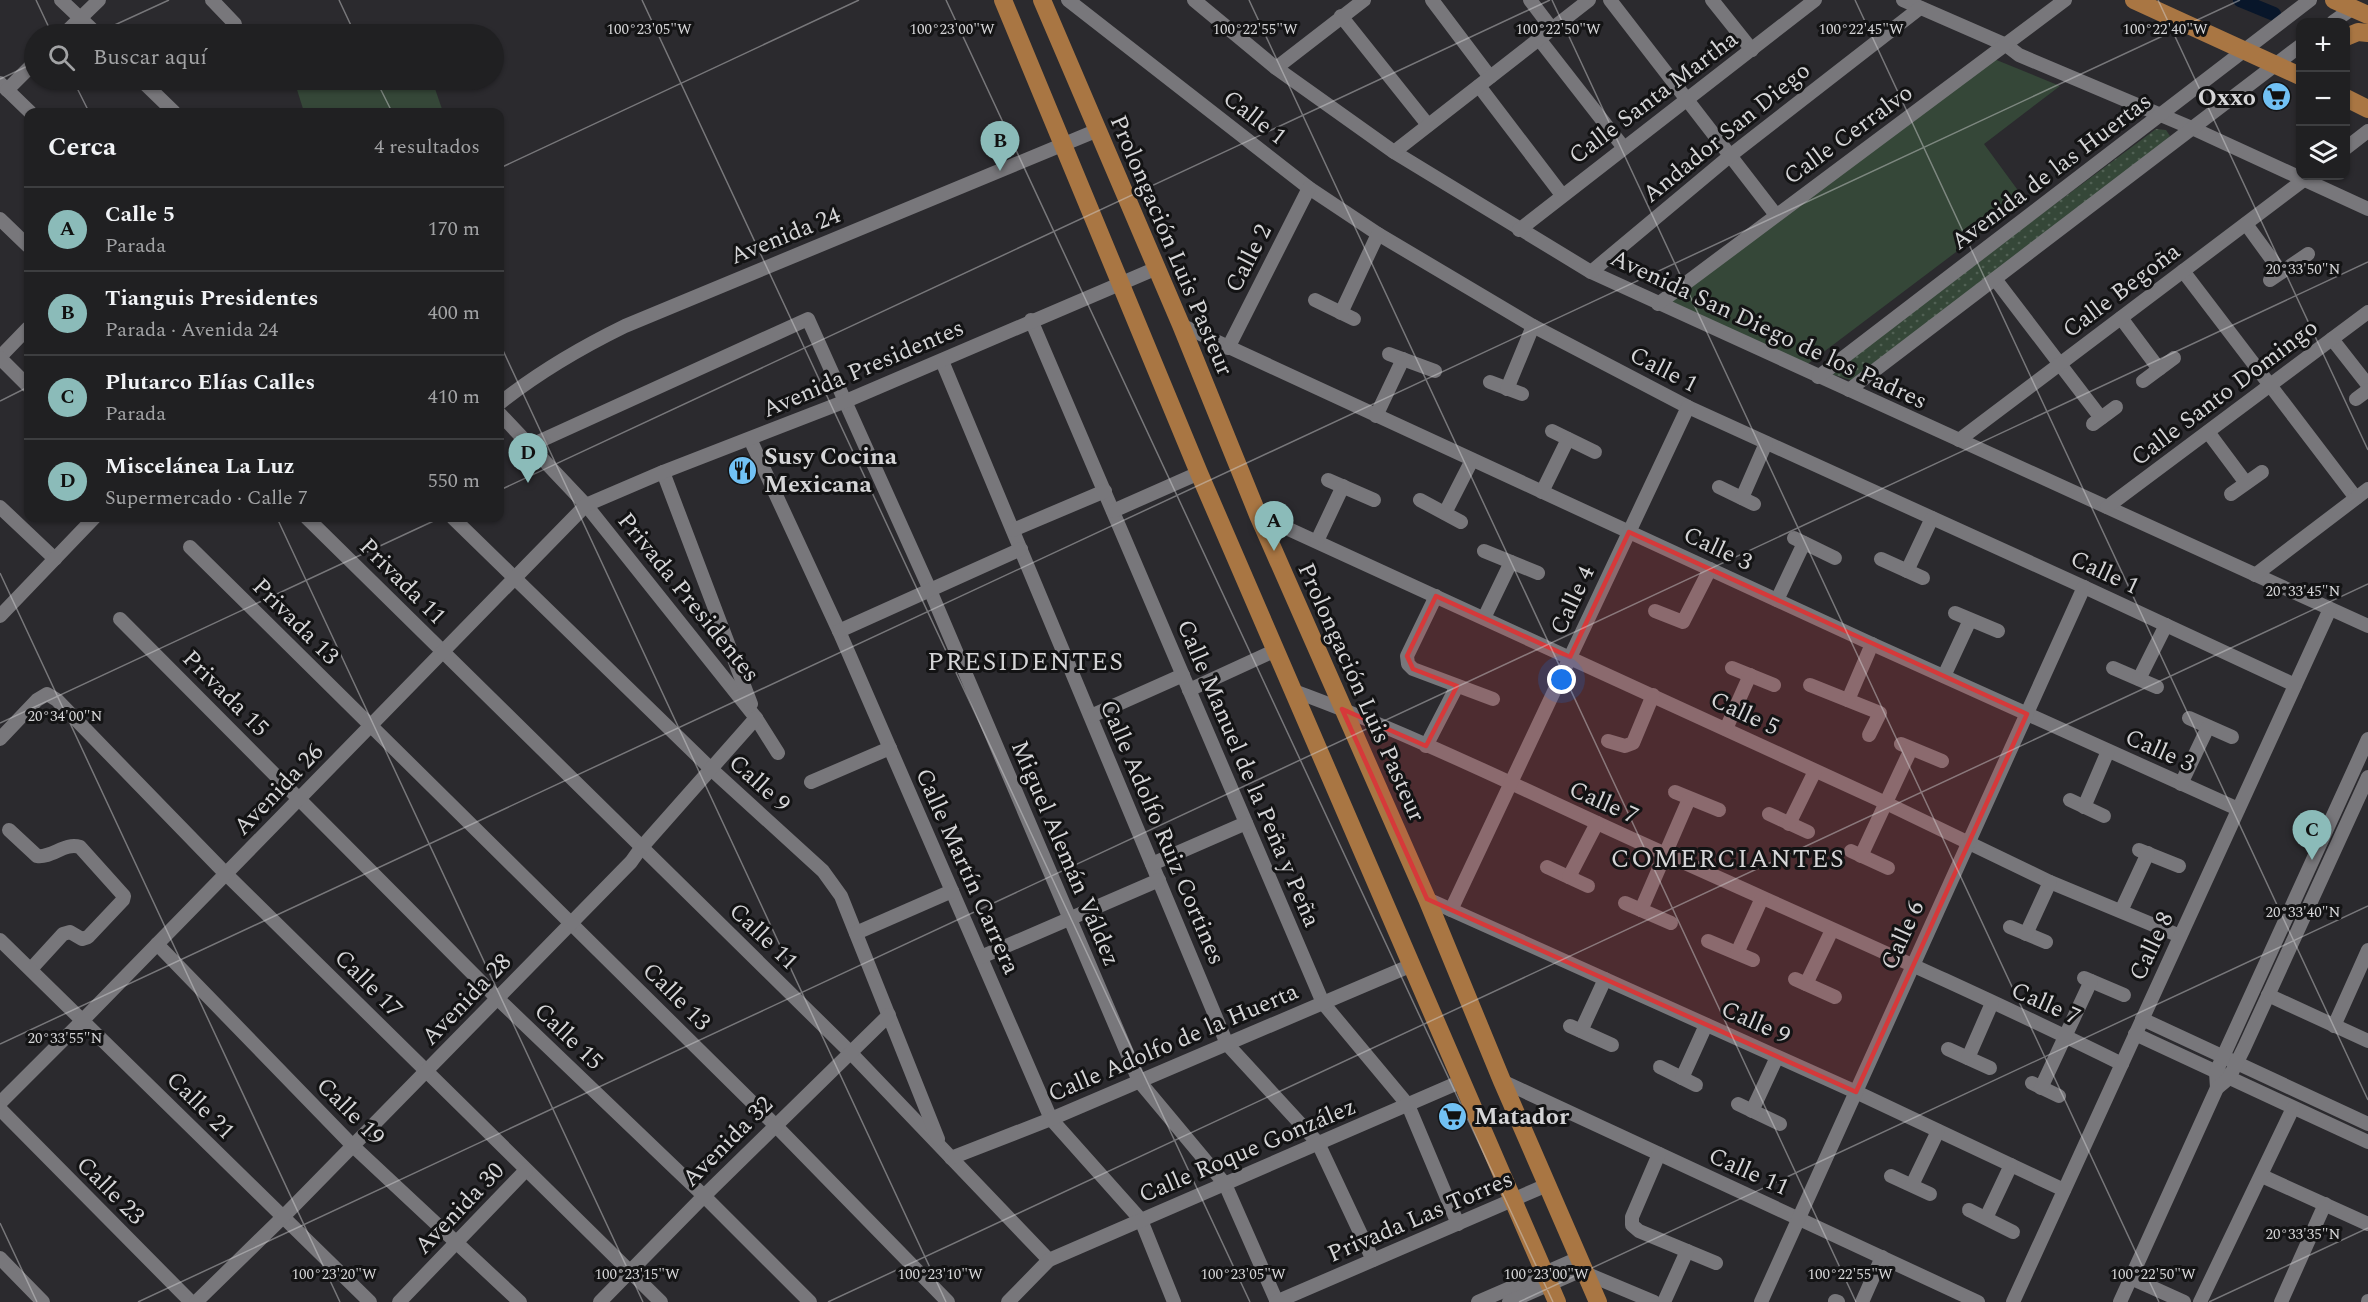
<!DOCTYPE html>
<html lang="es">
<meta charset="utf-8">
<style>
:root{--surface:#202022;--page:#28282a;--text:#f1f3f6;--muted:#a2a3a5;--line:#3d3e40;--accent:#8bbbb9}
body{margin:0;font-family:Spectral,serif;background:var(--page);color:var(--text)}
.controls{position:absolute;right:18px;top:18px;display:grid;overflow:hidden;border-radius:12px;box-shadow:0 2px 4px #0004}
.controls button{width:54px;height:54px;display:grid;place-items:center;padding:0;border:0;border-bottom:2px solid var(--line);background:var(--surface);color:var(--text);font:30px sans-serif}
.you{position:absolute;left:1562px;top:680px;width:21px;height:21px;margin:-15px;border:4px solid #fff;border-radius:50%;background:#1a73e8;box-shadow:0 0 0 9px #1a73e833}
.badge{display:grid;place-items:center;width:39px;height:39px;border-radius:50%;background:var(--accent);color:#111;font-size:20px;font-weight:700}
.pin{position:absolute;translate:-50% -50px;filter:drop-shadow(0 2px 3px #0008)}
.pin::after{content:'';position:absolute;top:32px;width:21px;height:18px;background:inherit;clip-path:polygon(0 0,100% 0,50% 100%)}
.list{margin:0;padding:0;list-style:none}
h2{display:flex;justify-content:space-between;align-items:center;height:78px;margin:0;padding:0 24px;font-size:26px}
h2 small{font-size:20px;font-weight:400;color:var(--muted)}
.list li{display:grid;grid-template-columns:39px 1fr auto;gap:18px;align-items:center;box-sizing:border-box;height:84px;padding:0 24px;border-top:2px solid var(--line)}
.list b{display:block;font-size:22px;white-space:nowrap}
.list p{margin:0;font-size:20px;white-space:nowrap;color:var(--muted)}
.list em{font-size:20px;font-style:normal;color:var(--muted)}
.icon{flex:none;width:33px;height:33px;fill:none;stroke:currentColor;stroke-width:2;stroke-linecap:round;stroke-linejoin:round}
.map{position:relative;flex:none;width:2368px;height:1302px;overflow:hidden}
.search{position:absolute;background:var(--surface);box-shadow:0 2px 4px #0004;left:24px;top:24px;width:480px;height:66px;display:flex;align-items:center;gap:15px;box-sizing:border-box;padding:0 21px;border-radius:33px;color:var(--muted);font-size:22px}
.panel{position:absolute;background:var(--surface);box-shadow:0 2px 4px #0004;left:24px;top:108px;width:480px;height:414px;border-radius:12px}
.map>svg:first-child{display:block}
</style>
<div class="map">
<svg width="2368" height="1302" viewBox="0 0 2368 1302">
<defs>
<pattern id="grass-dots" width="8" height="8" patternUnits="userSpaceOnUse" patternTransform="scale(1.5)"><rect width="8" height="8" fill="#354738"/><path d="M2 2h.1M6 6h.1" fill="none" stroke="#516154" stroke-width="1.8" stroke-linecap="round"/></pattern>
</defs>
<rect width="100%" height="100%" fill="#2b2a2e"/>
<path fill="url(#grass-dots)" d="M 2156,129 L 2166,130 L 2170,136 L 2151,155 L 1853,381 L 1831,374 L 1832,370 Z"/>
<g fill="#354738">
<path d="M 1994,59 L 2060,86 L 1984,144 L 2025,200 L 1805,366 L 1668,303 Z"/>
<path d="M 294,80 L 432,80 L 443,112 L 304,112 Z"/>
</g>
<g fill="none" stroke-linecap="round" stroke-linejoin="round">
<path stroke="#08162a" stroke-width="14" d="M 2240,0 L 2274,14"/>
<g stroke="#78777b" stroke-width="14">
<path d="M 61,0 L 97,34"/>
<path d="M 212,0 L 235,24"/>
<path d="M 1068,0 L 1309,188 L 1378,234 L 1533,326 L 1688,407 L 2084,587 L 2295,685"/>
<path d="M 1194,0 L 1276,68 L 1394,152 L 1591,272 L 2368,626"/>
<path d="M 1432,0 L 1490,77"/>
<path d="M 1530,0 L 1552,29"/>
<path d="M 1610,0 L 1776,215"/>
<path d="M 1712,0 L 1752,50"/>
<path d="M 1903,0 L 2006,45 L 2019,55 L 2194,129 L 2368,209"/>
<path d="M 1341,16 L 1428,125"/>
<path d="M 2333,22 L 2353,8"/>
<path d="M 64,34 L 99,0"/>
<path d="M 1539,39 L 1624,148"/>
<path d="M 1276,68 L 1364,0"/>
<path d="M 141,80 L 174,112"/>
<path d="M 0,83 L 30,112"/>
<path d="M 1479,86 L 1562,195"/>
<path d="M 7,90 L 34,63"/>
<path d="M 2346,148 L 2368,131"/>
<path d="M 1394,152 L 1589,0"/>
<path d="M 0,219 L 28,246"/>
<path d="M 2246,224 L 2281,272"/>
<path d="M 1519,230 L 1815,0"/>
<path d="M 2183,271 L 2356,498"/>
<path d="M 1591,272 L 1731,155 L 1920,8"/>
<path d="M 1995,279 L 2101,418"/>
<path d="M 2270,280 L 2308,254"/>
<path d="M 1315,300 L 1354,319"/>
<path d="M 1658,304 L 2065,0"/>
<path d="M 1341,313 L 1378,234"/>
<path d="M 2121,318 L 2159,369"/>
<path d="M 1031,320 L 1323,1003 L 1408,1105 L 1458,1224"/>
<path d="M 1181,325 L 1872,644 L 2238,809"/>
<path d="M 2332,339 L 2368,385"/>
<path d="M 1228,348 L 1309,188"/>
<path d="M 1389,354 L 1435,371"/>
<path d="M 0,357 L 28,328"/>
<path d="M 0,358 L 28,386"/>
<path d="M 942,361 L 1227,1044 L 1318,1143 L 1373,1260"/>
<path d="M 1818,377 L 2310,0"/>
<path d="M 2143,381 L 2174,358"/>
<path d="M 1490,382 L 1522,394"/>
<path d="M 1507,389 L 1533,326"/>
<path d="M 1849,390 L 2300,46"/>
<path d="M 2356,399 L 2368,390"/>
<path d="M 500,403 C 539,372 580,348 625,326 L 1098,130"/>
<path d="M 500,414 L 586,505 L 756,718 L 778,753"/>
<path d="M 1376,416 L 1403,359"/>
<path d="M 2093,424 L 2116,407"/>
<path d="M 1552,431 L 1595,452"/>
<path d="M 2208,432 L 2246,483"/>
<path d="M 750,439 L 839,631 L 1051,1119 L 1141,1220 L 1174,1302"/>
<path d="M 1959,440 L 2309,176"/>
<path d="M 529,446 L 808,319 L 930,590 L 1139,1081 L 1225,1184 L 1277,1302"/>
<path d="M 663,472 L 751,704"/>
<path d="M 1328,480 L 1374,500"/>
<path d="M 1719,487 L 1754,504"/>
<path d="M 1542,492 L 1568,439"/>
<path d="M 2231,494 L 2262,472"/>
<path d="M 1742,498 L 1766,443"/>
<path d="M 1420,500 L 1461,522"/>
<path d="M 0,507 L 55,559"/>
<path d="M 2107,507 L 2368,312"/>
<path d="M 1113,511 L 1199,473"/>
<path d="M 1445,513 L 1472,460"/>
<path d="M 1258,515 L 1886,803 L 2050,882 L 2180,936"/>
<path d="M 307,518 L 849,1051 L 1049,1260"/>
<path d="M 453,518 L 710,768 L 823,871 L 841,896 L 938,1139"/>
<path d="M 1013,530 L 1105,491"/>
<path d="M 1794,538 L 1835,558"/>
<path d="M 1317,541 L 1343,486"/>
<path d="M 190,547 L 776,1126 L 948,1302"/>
<path d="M 1484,551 L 1538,573"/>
<path d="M 1881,559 L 1923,578"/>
<path d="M 1907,571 L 1932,518"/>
<path d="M 2255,575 L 2368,489"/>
<path d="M 1436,596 L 1407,656 L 1408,664 L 1413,669 L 1493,699"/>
<path d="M 1777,600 L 1804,543"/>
<path d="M 1655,611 L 1683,622 L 1710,569"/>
<path d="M 1955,613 L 1998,631"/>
<path d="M 0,616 L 94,518"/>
<path d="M 1484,618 L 1511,562"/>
<path d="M 120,619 L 497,998 L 704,1196 L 810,1302"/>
<path d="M 839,631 L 1021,549"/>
<path d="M 1732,668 L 1774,685"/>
<path d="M 2113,668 L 2157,687"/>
<path d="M 1944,676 L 1970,620"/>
<path d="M 2139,679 L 2166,625"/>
<path d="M 1810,685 L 1880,713 L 1869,735"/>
<path d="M 1189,690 L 1276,650"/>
<path d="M 1294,691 C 1412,734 1526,791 1641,843 C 1802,916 1964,986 2122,1064"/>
<path d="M 1848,700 L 1872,644"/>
<path d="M 1091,716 L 1183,675"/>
<path d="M 2189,718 L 2232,737"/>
<path d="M 1726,729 L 1750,675"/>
<path d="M 0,739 L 37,700 L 47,694 L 57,700 L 226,874 L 661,1302"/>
<path d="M 1608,741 L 1625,746 L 1633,743 L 1653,695"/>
<path d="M 1901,744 L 1942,761"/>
<path d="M 1426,746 L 1457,686"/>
<path d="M 811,782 L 890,748"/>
<path d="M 2181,784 L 2208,727"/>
<path d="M 1675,792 L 1719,810"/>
<path d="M 2070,800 L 2104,816"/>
<path d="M 2084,807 L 2108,751"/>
<path d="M 1769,814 L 1808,832"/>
<path d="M 1789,824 L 1815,771"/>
<path d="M 9,830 L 37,856 C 52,858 65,842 80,847 L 124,896 L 123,900 L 88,937 L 82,939 L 70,932 L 63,934 L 31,969"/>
<path d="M 2139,850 L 2179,866"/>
<path d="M 1851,851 L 1888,868"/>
<path d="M 1861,856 L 1911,749"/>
<path d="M 1152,864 L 1246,823"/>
<path d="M 1547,867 L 1588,886"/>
<path d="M 1569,877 L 1597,823"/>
<path d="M 1427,899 L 1856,1092 L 2064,1190"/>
<path d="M 1625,903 L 1671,923"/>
<path d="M 1451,910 L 1688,407"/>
<path d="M 1641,910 L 1689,799"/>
<path d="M 2121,911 L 2148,853"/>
<path d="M 2010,927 L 2046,942"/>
<path d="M 856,933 L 952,891"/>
<path d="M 2026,934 L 2050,882"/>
<path d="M 0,940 L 370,1302"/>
<path d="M 1708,941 L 1753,960"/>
<path d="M 157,944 L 353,1146 L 520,1302"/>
<path d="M 1737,953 L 1762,898"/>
<path d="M 981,957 L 1159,880"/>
<path d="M 2084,978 L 2124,995"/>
<path d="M 1795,979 L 1835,997"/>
<path d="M 1806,984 L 1832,930"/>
<path d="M 2268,995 L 2368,1041"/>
<path d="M 2142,1019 L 2368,1124"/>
<path d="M 1570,1026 L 1612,1045"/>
<path d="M 2334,1026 L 2368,950"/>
<path d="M 1581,1031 L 1605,979"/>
<path d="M 2135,1034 L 2368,1142"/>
<path d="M 1948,1049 L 1990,1068"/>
<path d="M 1968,1058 L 1992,1003"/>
<path d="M 1660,1067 L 1696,1085"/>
<path d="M 1682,1078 L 1706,1025"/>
<path d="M 1502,1081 L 1978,1302"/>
<path d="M 2032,1083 L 2059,1096"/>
<path d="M 2041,1088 L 2091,981"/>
<path d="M 2217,1088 L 2216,1072 L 2368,739"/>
<path d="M 0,1103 L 83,1020 L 586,505 L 663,472 L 846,401 L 1157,268"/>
<path d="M 1738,1104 L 1780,1124"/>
<path d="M 0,1109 L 191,1302"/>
<path d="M 1752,1111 L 1777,1057"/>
<path d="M 1659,1154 L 1632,1217 L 1632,1225 L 1639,1231 L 1716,1263"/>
<path d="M 951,1158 L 1051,1119 L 1412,965"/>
<path d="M 1891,1176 L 1930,1194"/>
<path d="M 2262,1176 L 2368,1224"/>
<path d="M 1912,1185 L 1938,1131"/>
<path d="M 1969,1210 L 2013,1232"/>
<path d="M 1986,1218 L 2011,1165"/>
<path d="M 0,1258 L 43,1302"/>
<path d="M 1585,1273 L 1654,1302"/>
<path d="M 2131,1278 L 2184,1302"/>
<path d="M 1835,1301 L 1838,1302"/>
<path d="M 196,1302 L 282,1218 L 631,862 L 641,848 L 756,718"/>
<path d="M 399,1302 L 526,1170"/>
<path d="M 600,1302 L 704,1196 L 889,1015"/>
<path d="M 1008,1302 L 1049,1260 L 1462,1081"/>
<path d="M 1276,1302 L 1547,1185"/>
<path d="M 1478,1302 L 1579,1258"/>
<path d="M 1509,1302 L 1584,1269"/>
<path d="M 1664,1302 L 1687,1251"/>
<path d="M 1761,1302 L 2084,587"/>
<path d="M 1862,1302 L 1882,1257"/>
<path d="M 2013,1302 L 2330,609"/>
<path d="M 2120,1302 L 2217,1088 L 2229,1078 L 2244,1048 L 2368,777"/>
<path d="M 2200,1302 L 2293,1108"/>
<path d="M 2281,1302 L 2325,1204"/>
<path d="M 2368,1302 L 2368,1301"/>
</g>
<g stroke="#a97643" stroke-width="18">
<path d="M 1003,0 L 1199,473 L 1557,1302"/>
<path d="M 1042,0 L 1181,325 L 1258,515 L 1427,899 L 1502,1081 L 1598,1302"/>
<path d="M 2134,0 L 2300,76"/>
<path d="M 2334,0 L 2368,15"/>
<path d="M 2346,37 L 2358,32 L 2368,33"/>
<path d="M 2346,98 L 2368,109"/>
</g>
</g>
<path fill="#d6393a" fill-opacity="0.2" stroke="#d6393a" stroke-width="4.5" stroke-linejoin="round" d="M 1629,532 L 2027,714 L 1856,1092 L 1427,899 L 1342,709 L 1426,746 L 1457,686 L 1413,669 L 1407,656 L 1436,596 L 1570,657 Z"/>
<path fill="none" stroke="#d5d5d7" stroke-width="1.5" stroke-opacity="0.45" d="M 36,0 L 52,34M 339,0 L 355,34M 642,0 L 1250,1302M 946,0 L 1553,1302M 1249,0 L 1856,1302M 1552,0 L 2159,1302M 1855,0 L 2368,1100M 2158,0 L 2368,450M 95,34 L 169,0M 0,79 L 34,63M 73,80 L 89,112M 376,80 L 392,112M 500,168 L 859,0M 500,344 L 946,1302M 0,401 L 28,387M 500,490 L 1550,0M 277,518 L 643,1302M 0,573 L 340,1302M 0,723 L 440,518M 0,1044 L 2240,0M 0,1223 L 37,1302M 138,1302 L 2368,262M 828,1302 L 2368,584M 1519,1302 L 2368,906M 2209,1302 L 2368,1228"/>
<defs>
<symbol id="supermarket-disc" viewBox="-11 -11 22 22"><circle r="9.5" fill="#71c1f4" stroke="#131314"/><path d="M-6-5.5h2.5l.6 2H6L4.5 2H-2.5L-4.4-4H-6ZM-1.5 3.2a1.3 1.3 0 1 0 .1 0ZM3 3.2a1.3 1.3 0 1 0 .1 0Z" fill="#111"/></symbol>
<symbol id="restaurant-disc" viewBox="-11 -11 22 22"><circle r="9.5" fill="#71c1f4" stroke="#131314"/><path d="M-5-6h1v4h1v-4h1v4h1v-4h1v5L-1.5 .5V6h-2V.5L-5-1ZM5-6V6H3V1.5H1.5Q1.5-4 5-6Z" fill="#111"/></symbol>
</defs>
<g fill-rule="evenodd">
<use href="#supermarket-disc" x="2260" y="80" width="33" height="33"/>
<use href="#restaurant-disc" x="726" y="454" width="33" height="33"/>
<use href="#supermarket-disc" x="1436" y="1100" width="33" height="33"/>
</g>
<g text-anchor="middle" stroke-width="6" stroke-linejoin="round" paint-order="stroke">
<g font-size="24" fill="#d5d5d7" stroke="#131314">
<text transform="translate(1653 97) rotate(-37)" y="8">Calle Santa Martha</text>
<text transform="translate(1255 117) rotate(38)" y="8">Calle 1</text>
<text transform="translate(1726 132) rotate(-39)" y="8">Andador San Diego</text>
<text transform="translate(1848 134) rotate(-36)" y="8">Calle Cerralvo</text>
<text transform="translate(2051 171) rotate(-37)" y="8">Avenida de las Huertas</text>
<text transform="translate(785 235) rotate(-22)" y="8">Avenida 24</text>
<text transform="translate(1172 245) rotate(67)" y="8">Prolongación Luis Pasteur</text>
<text transform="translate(1248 258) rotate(-63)" y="8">Calle 2</text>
<text transform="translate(2121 290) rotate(-37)" y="8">Calle Begoña</text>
<text transform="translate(1769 329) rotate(25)" y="8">Avenida San Diego de los Padres</text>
<text transform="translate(863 368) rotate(-23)" y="8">Avenida Presidentes</text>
<text transform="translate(1664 369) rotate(27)" y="8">Calle 1</text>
<text transform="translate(2224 392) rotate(-37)" y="8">Calle Santo Domingo</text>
<text transform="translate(1718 548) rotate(25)" y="8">Calle 3</text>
<text transform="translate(2105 572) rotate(25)" y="8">Calle 1</text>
<text transform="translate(403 581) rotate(45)" y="8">Privada 11</text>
<text transform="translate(689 597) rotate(51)" y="8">Privada Presidentes</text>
<text transform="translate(1572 600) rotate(-65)" y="8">Calle 4</text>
<text transform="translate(296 621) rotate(45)" y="8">Privada 13</text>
<text transform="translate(1362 692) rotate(66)" y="8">Prolongación Luis Pasteur</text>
<text transform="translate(226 693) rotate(45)" y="8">Privada 15</text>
<text transform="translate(1745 713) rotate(25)" y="8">Calle 5</text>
<text transform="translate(2160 750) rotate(24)" y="8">Calle 3</text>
<text transform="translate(1249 773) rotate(67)" y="8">Calle Manuel de la Peña y Peña</text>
<text transform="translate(760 783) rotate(42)" y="8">Calle 9</text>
<text transform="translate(278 789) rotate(-46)" y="8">Avenida 26</text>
<text transform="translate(1604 802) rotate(24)" y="8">Calle 7</text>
<text transform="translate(1163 832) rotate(67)" y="8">Calle Adolfo Ruiz Cortines</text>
<text transform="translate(1066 853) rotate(67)" y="8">Miguel Alemán Váldez</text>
<text transform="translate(968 871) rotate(66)" y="8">Calle Martín Carrera</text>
<text transform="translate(1902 935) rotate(-66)" y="8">Calle 6</text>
<text transform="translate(764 936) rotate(44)" y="8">Calle 11</text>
<text transform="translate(2151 946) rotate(-65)" y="8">Calle 8</text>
<text transform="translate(369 983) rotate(45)" y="8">Calle 17</text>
<text transform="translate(677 996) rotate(45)" y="8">Calle 13</text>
<text transform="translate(466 999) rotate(-46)" y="8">Avenida 28</text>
<text transform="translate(2046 1003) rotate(24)" y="8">Calle 7</text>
<text transform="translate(1756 1022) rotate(24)" y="8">Calle 9</text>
<text transform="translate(569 1036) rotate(44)" y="8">Calle 15</text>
<text transform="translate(1173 1042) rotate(-23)" y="8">Calle Adolfo de la Huerta</text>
<text transform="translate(201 1105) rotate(45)" y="8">Calle 21</text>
<text transform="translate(351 1111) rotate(45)" y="8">Calle 19</text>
<text transform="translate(727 1141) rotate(-45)" y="8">Avenida 32</text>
<text transform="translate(1247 1150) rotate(-23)" y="8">Calle Roque González</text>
<text transform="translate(1749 1171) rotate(24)" y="8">Calle 11</text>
<text transform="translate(111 1190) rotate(45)" y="8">Calle 23</text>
<text transform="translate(459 1208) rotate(-46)" y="8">Avenida 30</text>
<text transform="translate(1420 1216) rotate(-23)" y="8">Privada Las Torres</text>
</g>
<g font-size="24" font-weight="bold" fill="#d5d5d7" stroke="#131314" text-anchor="start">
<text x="2256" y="105" text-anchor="end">Oxxo</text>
<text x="764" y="464">Susy Cocina<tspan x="764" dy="28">Mexicana</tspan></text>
<text x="1474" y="1124">Matador</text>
</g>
<g font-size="26" letter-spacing="1.5" fill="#d5d5d7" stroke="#131314">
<text x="1026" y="670">PRESIDENTES</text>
<text x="1728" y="867">COMERCIANTES</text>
</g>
</g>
<g font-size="15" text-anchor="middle" fill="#d5d5d7" stroke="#131314" stroke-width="6" stroke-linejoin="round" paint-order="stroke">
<text x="1861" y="34">100°22'45"W</text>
<text x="2165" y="34">100°22'40"W</text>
<text x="649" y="34">100°23'05"W</text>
<text x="952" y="34">100°23'00"W</text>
<text x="1255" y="34">100°22'55"W</text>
<text x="1558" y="34">100°22'50"W</text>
<text x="2303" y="274">20°33'50"N</text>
<text x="2303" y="596">20°33'45"N</text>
<text x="65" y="721">20°34'00"N</text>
<text x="2303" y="917">20°33'40"N</text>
<text x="65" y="1043">20°33'55"N</text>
<text x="2303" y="1239">20°33'35"N</text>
<text x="334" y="1279">100°23'20"W</text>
<text x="637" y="1279">100°23'15"W</text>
<text x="940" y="1279">100°23'10"W</text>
<text x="1243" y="1279">100°23'05"W</text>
<text x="1546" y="1279">100°23'00"W</text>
<text x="1850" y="1279">100°22'55"W</text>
<text x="2153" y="1279">100°22'50"W</text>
</g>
</svg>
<div class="controls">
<button>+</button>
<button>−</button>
<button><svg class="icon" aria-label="layers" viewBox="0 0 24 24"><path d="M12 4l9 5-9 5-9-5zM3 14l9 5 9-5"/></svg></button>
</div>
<div class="you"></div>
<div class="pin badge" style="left:1274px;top:551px">A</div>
<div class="pin badge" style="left:1000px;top:171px">B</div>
<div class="pin badge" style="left:2312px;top:860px">C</div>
<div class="pin badge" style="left:528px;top:483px">D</div>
<div class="search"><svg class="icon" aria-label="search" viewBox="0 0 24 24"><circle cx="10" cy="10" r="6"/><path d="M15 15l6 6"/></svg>Buscar aquí</div>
<section class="panel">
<h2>Cerca<small>4 resultados</small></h2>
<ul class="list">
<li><span class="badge">A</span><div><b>Calle 5</b><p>Parada</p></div><em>170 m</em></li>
<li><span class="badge">B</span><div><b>Tianguis Presidentes</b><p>Parada · Avenida 24</p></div><em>400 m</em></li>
<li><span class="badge">C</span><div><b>Plutarco Elías Calles</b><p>Parada</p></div><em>410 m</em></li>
<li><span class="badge">D</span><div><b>Miscelánea La Luz</b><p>Supermercado · Calle 7</p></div><em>550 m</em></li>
</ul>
</section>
</div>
